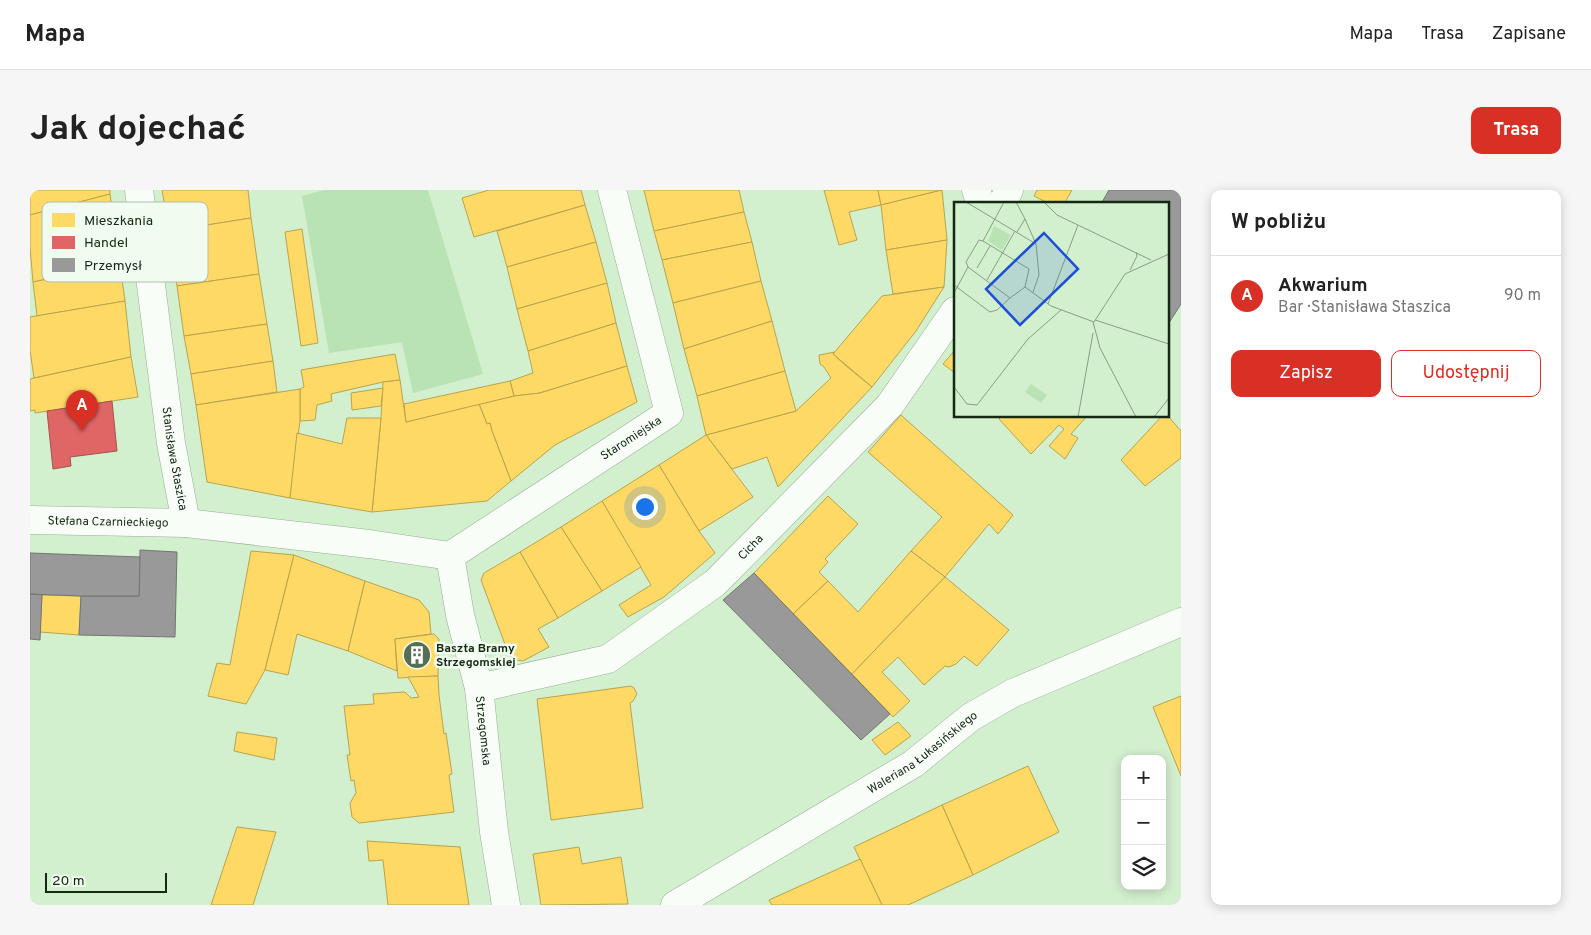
<!DOCTYPE html>
<html lang="pl">
<meta charset="utf-8">
<style>
:root{--surface:#fff;--page:#f6f6f6;--text:#222;--muted:#767676;--line:#e0e0e0;--accent:#d93025}
body{margin:0;font-family:Overpass,sans-serif;background:var(--page);color:var(--text)}
.controls{position:absolute;right:15px;bottom:15px;display:grid;overflow:hidden;border-radius:10px;box-shadow:0 2px 12px #0003}
.controls button{width:45px;height:45px;display:grid;place-items:center;padding:0;border:0;border-bottom:1px solid var(--line);background:var(--surface);color:var(--text);font:25px sans-serif}
.scale{position:absolute;left:15px;bottom:12px;width:122px;box-sizing:border-box;padding-left:5px;border:2px solid #142812;border-top:0;font-size:14px;line-height:18px;white-space:nowrap;color:#142812;-webkit-text-stroke:4px #f1fcf0;paint-order:stroke}
.you{position:absolute;left:614px;top:316px;width:18px;height:18px;margin:-12px;border:4px solid #fff;border-radius:50%;background:#1a73e8;box-shadow:0 0 0 8px #1a73e833}
.badge{display:grid;place-items:center;width:32px;height:32px;border-radius:50%;background:var(--accent);color:#fff;font-size:16px;font-weight:700}
.pin{position:absolute;translate:-50% -41px;filter:drop-shadow(0 1px 2px #0008)}
.pin::after{content:'';position:absolute;top:26px;width:18px;height:15px;background:inherit;clip-path:polygon(0 0,100% 0,50% 100%)}
.list{margin:0;padding:0;list-style:none}
h2{display:flex;justify-content:space-between;align-items:center;height:65px;margin:0;padding:0 20px;font-size:21px}
h2 small{font-size:16px;font-weight:400;color:var(--muted)}
.list li{display:grid;grid-template-columns:32px 1fr auto;gap:15px;align-items:center;box-sizing:border-box;height:80px;padding:0 20px;border-top:1px solid var(--line)}
.list b{display:block;font-size:19px;white-space:nowrap}
.list p{margin:0;font-size:16px;white-space:nowrap;color:var(--muted)}
.list em{font-size:16px;font-style:normal;color:var(--muted)}
.actions{display:flex;gap:10px;padding:15px 20px}
.actions a{flex:1;padding:11px 0;border:1px solid var(--accent);border-radius:10px;text-align:center;font-size:18px;color:var(--accent)}
.actions .main{background:var(--accent);color:#fff}
.icon{flex:none;width:28px;height:28px;fill:none;stroke:currentColor;stroke-width:2;stroke-linecap:round;stroke-linejoin:round}
.map{position:relative;flex:none;width:1151px;height:715px;overflow:hidden;border-radius:10px}
header{display:flex;align-items:center;gap:30px;box-sizing:border-box;height:70px;padding:0 25px;background:var(--surface);border-bottom:1px solid var(--line)}
header strong{font-size:24px}
nav{display:flex;gap:28px;margin-inline-start:auto;font-size:18px}
.intro{display:flex;align-items:center;justify-content:space-between;box-sizing:border-box;height:120px;padding:0 30px}
h1{margin:0;font-size:35px}
.button{padding:12px 22px;border-radius:10px;background:var(--accent);color:#fff;font-size:18px;font-weight:700}
main{display:flex;gap:30px;padding:0 30px}
aside{flex:1;background:var(--surface);border-radius:10px;box-shadow:0 2px 12px #0003}
.map>svg:first-child{display:block}
</style>
<header>
<strong>Mapa</strong>
<nav><a>Mapa</a><a>Trasa</a><a>Zapisane</a></nav>
</header>
<div class="intro"><h1>Jak dojechać</h1><a class="button">Trasa</a></div>
<main>
<div class="map">
<svg width="1151" height="715" viewBox="0 0 1151 715">
<rect width="100%" height="100%" fill="#d2efce"/>
<path fill="#b9e3b4" d="M 294,0 L 398,0 L 453,184 L 383,203 L 372,152 L 299,163 L 272,6 Z"/>
<g fill="#ffd966" stroke="#b8a44d">
<path d="M 0,0 L 80,0 L 80,4 L 0,25 Z"/>
<path d="M 132,0 L 218,0 L 221,28 L 139,41 Z"/>
<path d="M 459,0 L 551,0 L 555,15 L 444,47 L 432,8 Z"/>
<path d="M 614,0 L 709,0 L 714,22 L 624,41 Z"/>
<path d="M 794,0 L 848,0 L 851,15 L 819,22 L 827,50 L 809,55 Z"/>
<path d="M 848,0 L 912,0 L 851,15 Z"/>
<path d="M 912,0 L 917,50 L 856,60 L 851,15 Z"/>
<path d="M 1007,0 L 1042,0 L 1034,14 L 1020,14 L 1004,6 Z"/>
<path d="M 80,4 L 90,74 L 3,92 L 0,57 L 0,25 Z"/>
<path d="M 555,15 L 566,52 L 477,77 L 467,41 Z"/>
<path d="M 714,22 L 722,52 L 632,70 L 624,41 Z"/>
<path d="M 221,28 L 229,84 L 147,96 L 139,41 Z"/>
<path d="M 272,39 L 288,153 L 271,156 L 255,42 Z"/>
<path d="M 917,50 L 914,97 L 863,104 L 856,60 Z"/>
<path d="M 566,52 L 577,93 L 487,119 L 477,77 Z"/>
<path d="M 722,52 L 731,91 L 643,113 L 632,70 Z"/>
<path d="M 90,74 L 95,111 L 7,126 L 3,92 Z"/>
<path d="M 229,84 L 237,134 L 154,146 L 147,96 Z"/>
<path d="M 731,91 L 742,131 L 654,159 L 643,113 Z"/>
<path d="M 577,93 L 586,133 L 498,161 L 487,119 Z"/>
<path d="M 914,97 L 886,141 L 842,197 L 803,164 L 852,106 Z"/>
<path d="M 95,111 L 101,167 L 4,188 L 0,160 L 0,127 Z"/>
<path d="M 742,131 L 755,181 L 667,206 L 654,159 Z"/>
<path d="M 586,133 L 597,176 L 510,203 L 484,206 L 480,191 L 503,183 L 498,161 Z"/>
<path d="M 237,134 L 243,171 L 161,184 L 154,146 Z"/>
<path d="M 925,160 L 925,183 L 913,174 Z"/>
<path d="M 805,162 L 803,164 L 815,175 L 842,197 L 748,297 L 737,267 L 702,279 L 676,245 L 766,221 L 801,188 L 794,177 L 790,174 L 789,165 Z"/>
<path d="M 365,164 L 370,190 L 353,192 L 301,204 L 302,211 L 287,215 L 285,230 L 270,231 L 270,199 L 274,197 L 271,180 Z"/>
<path d="M 101,167 L 108,207 L 5,223 L 5,220 L 0,221 L 0,189 Z"/>
<path d="M 243,171 L 247,202 L 166,215 L 161,184 Z"/>
<path d="M 597,176 L 607,212 L 525,255 L 481,291 L 462,241 L 460,233 L 457,234 L 449,214 L 484,206 L 510,203 Z"/>
<path d="M 755,181 L 766,221 L 676,245 L 667,206 Z"/>
<path d="M 370,190 L 376,232 L 449,214 L 457,234 L 460,233 L 462,241 L 481,291 L 457,311 L 342,322 L 351,228 L 353,192 Z"/>
<path d="M 480,191 L 484,206 L 376,232 L 374,214 Z"/>
<path d="M 353,198 L 351,216 L 322,220 L 321,203 Z"/>
<path d="M 270,199 L 270,231 L 260,308 L 177,292 L 166,215 Z"/>
<path d="M 871,225 L 983,325 L 968,344 L 959,334 L 915,387 L 881,361 L 912,327 L 838,262 Z"/>
<path d="M 1137,225 L 1151,241 L 1151,268 L 1115,296 L 1091,270 L 1132,226 L 1137,226 Z"/>
<path d="M 972,226 L 1054,226 L 1056,227 L 1041,244 L 1048,248 L 1035,269 L 1019,256 L 1034,239 L 1029,235 L 1001,264 L 969,229 Z"/>
<path d="M 317,228 L 351,228 L 342,322 L 260,308 L 267,243 L 312,254 Z"/>
<path d="M 676,245 L 723,307 L 669,341 L 629,275 Z"/>
<path d="M 629,275 L 669,341 L 685,363 L 634,407 L 598,427 L 589,415 L 621,395 L 572,311 Z"/>
<path d="M 798,306 L 828,334 L 795,369 L 798,372 L 789,382 L 798,391 L 763,424 L 724,383 Z"/>
<path d="M 572,311 L 611,377 L 572,401 L 531,337 Z"/>
<path d="M 531,337 L 572,401 L 528,428 L 490,362 Z"/>
<path d="M 221,361 L 264,365 L 235,480 L 216,514 L 178,506 L 187,473 L 200,475 Z"/>
<path d="M 881,361 L 915,387 L 822,484 L 763,424 L 798,391 L 828,422 Z"/>
<path d="M 490,362 L 528,428 L 508,439 L 519,457 L 493,471 L 486,470 L 479,465 L 451,390 L 454,383 Z"/>
<path d="M 264,365 L 335,391 L 318,461 L 267,444 L 258,485 L 235,480 Z"/>
<path d="M 915,387 L 979,440 L 947,476 L 934,466 L 926,474 L 919,477 L 915,476 L 894,495 L 868,467 L 852,482 L 880,511 L 863,527 L 822,484 Z"/>
<path d="M 335,391 L 389,410 L 399,422 L 401,444 L 365,449 L 367,481 L 318,461 Z"/>
<path d="M 12,405 L 51,406 L 49,445 L 10,442 Z"/>
<path d="M 404,444 L 409,449 L 408,486 L 368,488 L 365,449 Z"/>
<path d="M 408,486 L 409,505 L 414,544 L 416,543 L 422,584 L 419,585 L 424,622 L 329,633 L 322,627 L 320,613 L 326,603 L 324,590 L 321,591 L 317,565 L 320,565 L 314,516 L 344,514 L 343,504 L 375,502 L 381,508 L 389,507 L 378,487 Z"/>
<path d="M 601,496 L 604,498 L 607,504 L 603,511 L 600,513 L 613,618 L 521,630 L 507,509 Z"/>
<path d="M 1151,506 L 1151,586 L 1123,517 Z"/>
<path d="M 868,532 L 881,546 L 855,565 L 842,550 Z"/>
<path d="M 207,542 L 247,548 L 244,570 L 204,561 Z"/>
<path d="M 998,576 L 1029,642 L 943,685 L 912,615 Z"/>
<path d="M 912,615 L 943,685 L 878,715 L 852,715 L 824,657 Z"/>
<path d="M 207,637 L 246,642 L 223,715 L 181,715 Z"/>
<path d="M 337,651 L 430,657 L 439,715 L 358,715 L 353,670 L 339,671 Z"/>
<path d="M 549,657 L 552,674 L 591,667 L 598,714 L 511,715 L 503,664 Z"/>
<path d="M 830,669 L 852,715 L 742,715 L 739,710 Z"/>
</g>
<path fill="#e06666" stroke="#a3534d" d="M 82,211 L 87,261 L 40,267 L 41,276 L 23,279 L 17,221 Z"/>
<g fill="#999" stroke="#717770">
<path d="M 1079,0 L 1151,0 L 1151,114 L 1137,136 L 1137,14 L 1071,14 Z"/>
<path d="M 110,360 L 147,362 L 145,447 L 49,445 L 51,406 L 109,406 Z"/>
<path d="M 0,363 L 110,367 L 109,406 L 51,406 L 0,404 Z"/>
<path d="M 724,383 L 860,524 L 831,550 L 693,410 Z"/>
<path d="M 0,404 L 12,405 L 10,450 L 0,449 Z"/>
</g>
<g fill="none" stroke-linecap="round" stroke-linejoin="round">
<defs>
<g id="minor">
<path id="s1" d="M 109,0 L 141,253 L 156,333 L 339,354 L 420,366"/>
<path d="M 946,0 L 951,14"/>
<path d="M 972,14 L 979,0"/>
<path id="s2" d="M 0,330 L 156,333"/>
<path id="s3" d="M 420,366 L 639,223 L 582,0"/>
<path id="s4" d="M 420,366 L 430,425 L 449,498 L 464,642 L 476,715"/>
<path id="s5" d="M 449,498 L 578,469 L 685,393 L 860,215 L 925,121"/>
<path id="s6" d="M 645,715 L 883,574 L 941,527 L 983,503 L 1151,432"/>
</g>
</defs>
<use href="#minor" stroke="#99af96" stroke-width="29"/>
<use href="#minor" stroke="#f8fdf8" stroke-width="28"/>
</g>
<defs>
<symbol id="building-disc" viewBox="-11 -11 22 22"><circle r="9.5" fill="#566e54" stroke="#f1fcf0"/><path d="M-4-6H4V6H1V3H-1V6H-4ZM-2.5-4.3h1.7v1.8h-1.7ZM.8-4.3h1.7v1.8H.8ZM-2.5-1h1.7V.8h-1.7ZM.8-1h1.7V.8H.8Z" fill="#fff"/></symbol>
</defs>
<g fill-rule="evenodd">
<use href="#building-disc" x="371" y="449" width="32" height="32"/>
</g>
<g text-anchor="middle" stroke-width="5" stroke-linejoin="round" paint-order="stroke">
<g font-size="12" fill="#142812" stroke="#f1fcf0">
<text dy="4" stroke="none"><textPath href="#s3" startOffset="216">Staromiejska</textPath></text>
<text dy="4" stroke="none"><textPath href="#s1" startOffset="271">Stanisława Staszica</textPath></text>
<text dy="4" stroke="none"><textPath href="#s2" startOffset="78">Stefana Czarnieckiego</textPath></text>
<text dy="4" stroke="none"><textPath href="#s5" startOffset="314">Cicha</textPath></text>
<text dy="4" stroke="none"><textPath href="#s4" startOffset="178">Strzegomska</textPath></text>
<text dy="4" stroke="none"><textPath href="#s6" startOffset="291">Waleriana Łukasińskiego</textPath></text>
</g>
<g font-size="12" font-weight="bold" fill="#142812" stroke="#f1fcf0" text-anchor="start">
<text x="406" y="462">Baszta Bramy<tspan x="406" dy="14">Strzegomskiej</tspan></text>
</g>
</g>
<g transform="translate(924 12)">
<rect width="215" height="215" fill="#d2efce"/>
<path d="M 40,24 L 57,33 L 48,48 L 34,39 ZM 77,182 L 93,193 L 87,201 L 71,190 Z" fill="#b9e3b4"/>
<path fill="none" stroke="#869f83" stroke-width="1" d="M 12,0 L 82,42 L 71,17 L 63,30M 62,0 L 71,17M 90,0 L 103,13 L 197,58M 29,39 L 75,67 L 71,85M 29,39 L 50,0M 14,65 L 56,96 L 71,85M 14,65 L 12,60 L 25,38 L 29,39M 23,66 L 36,44M 176,68 L 183,54 L 182,50M 33,78 L 61,29M 0,83 L 36,110 L 43,108 L 56,96M 71,85 L 97,104 L 140,120 L 171,72 L 215,52M 79,90 L 85,73 L 82,42M 0,91 L 14,65M 94,102 L 124,23M 141,118 L 215,142M 139,120 L 146,146 L 182,215M 0,185 L 13,202 L 23,203 L 74,137 L 107,108M 124,215 L 139,131M 200,215 L 215,196"/>
<path fill="#1d4ed8" fill-opacity="0.15" stroke="#1d4ed8" stroke-width="2.5" d="M 90,31 L 124,67 L 66,123 L 32,87 Z"/>
<rect width="215" height="215" fill="none" stroke="#142812" stroke-width="2.5"/>
</g>
<rect x="12" y="12" width="166" height="80" rx="8" fill="#f1fcf0" stroke="#afbcad" stroke-width="1"/>
<rect x="22" y="23" width="23" height="14" fill="#ffd966"/>
<rect x="22" y="46" width="23" height="13" fill="#e06666"/>
<rect x="22" y="68" width="23" height="14" fill="#999"/>
<g font-size="14" fill="#142812">
<text x="54" y="35">Mieszkania</text>
<text x="54" y="57">Handel</text>
<text x="54" y="80">Przemysł</text>
</g>
</svg>
<div class="controls">
<button>+</button>
<button>−</button>
<button><svg class="icon" aria-label="layers" viewBox="0 0 24 24"><path d="M12 4l9 5-9 5-9-5zM3 14l9 5 9-5"/></svg></button>
</div>
<div class="scale">20 m</div>
<div class="you"></div>
<div class="pin badge" style="left:52px;top:241px">A</div>
</div>
<aside>
<h2>W pobliżu<small></small></h2>
<ul class="list">
<li><span class="badge">A</span><div><b>Akwarium</b><p>Bar · Stanisława Staszica</p></div><em>90 m</em></li>
</ul>
<div class="actions"><a class="main">Zapisz</a><a>Udostępnij</a></div>
</aside>
</main>
